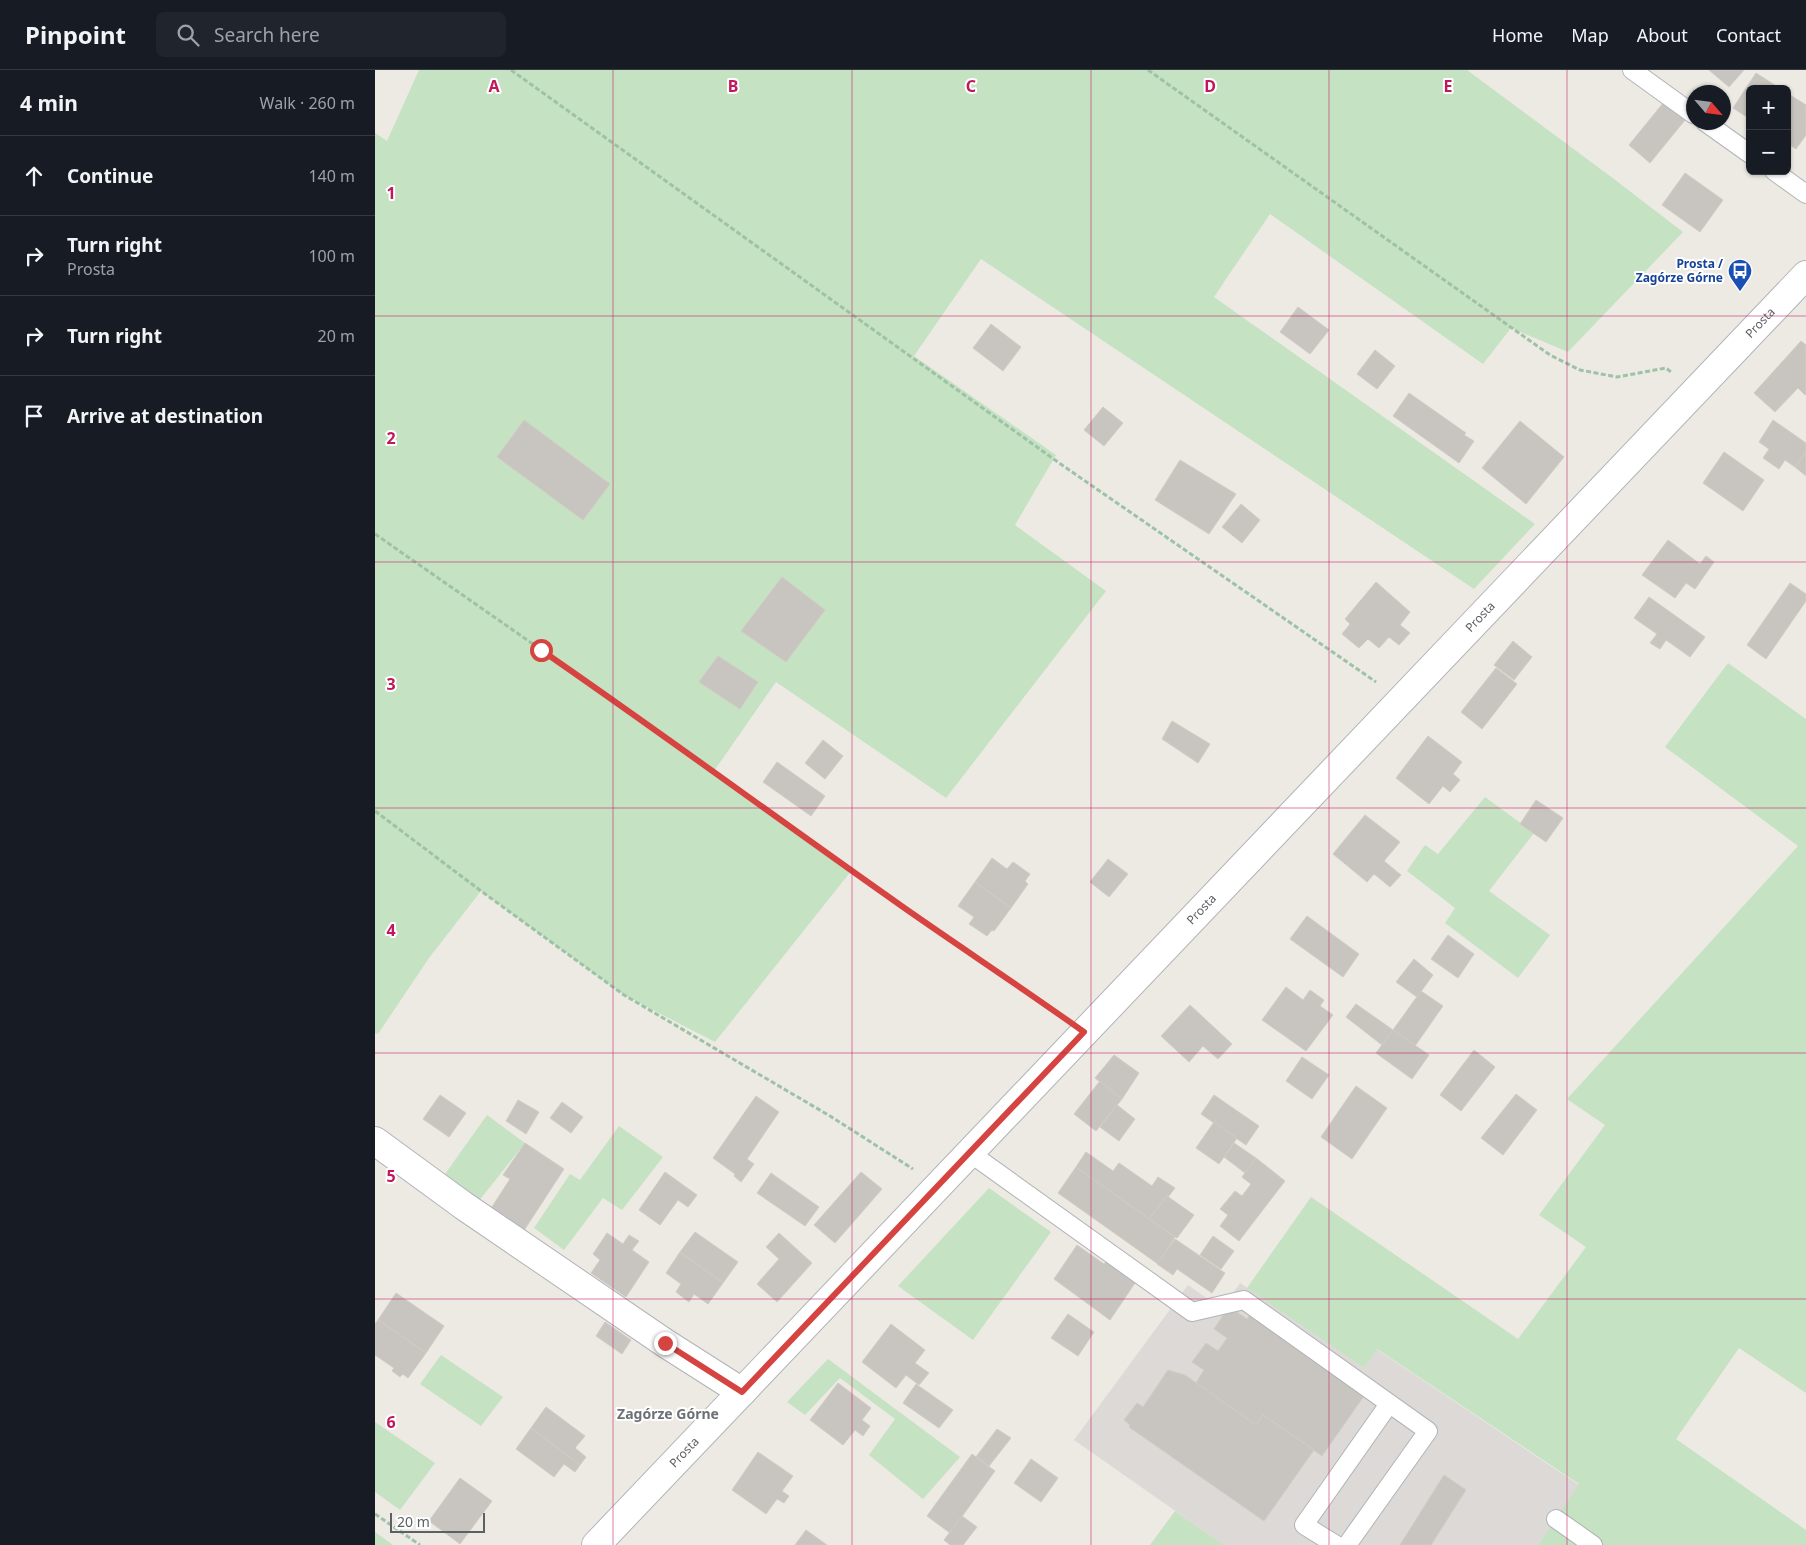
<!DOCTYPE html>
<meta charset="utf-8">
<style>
:root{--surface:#171b24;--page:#20242c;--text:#f1f3f6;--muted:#9ea1a6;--line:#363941}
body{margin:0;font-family:"Noto Sans",sans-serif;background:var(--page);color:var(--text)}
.controls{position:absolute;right:15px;top:15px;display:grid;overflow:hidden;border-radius:8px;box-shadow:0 1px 4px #0004}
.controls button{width:45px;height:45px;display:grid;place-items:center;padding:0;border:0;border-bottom:1px solid var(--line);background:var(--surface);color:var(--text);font:25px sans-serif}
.compass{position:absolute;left:1311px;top:15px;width:45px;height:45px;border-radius:50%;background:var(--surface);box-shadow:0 1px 4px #0004;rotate:118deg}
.scale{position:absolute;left:15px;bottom:12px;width:95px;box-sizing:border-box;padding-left:5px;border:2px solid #5c5f63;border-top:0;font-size:14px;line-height:18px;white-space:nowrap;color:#5c5f63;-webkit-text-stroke:4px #fff;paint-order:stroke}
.stop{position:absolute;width:15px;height:15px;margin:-11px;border:4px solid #d64441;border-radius:50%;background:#fff}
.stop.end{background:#d64441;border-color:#fff;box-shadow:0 1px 5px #0008}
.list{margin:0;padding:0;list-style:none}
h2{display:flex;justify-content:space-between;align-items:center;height:65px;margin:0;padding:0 20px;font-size:21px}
h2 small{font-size:16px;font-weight:400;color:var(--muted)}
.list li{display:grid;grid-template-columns:32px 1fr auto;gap:15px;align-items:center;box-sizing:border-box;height:80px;padding:0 20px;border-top:1px solid var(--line)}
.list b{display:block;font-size:19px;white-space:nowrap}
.list p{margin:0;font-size:16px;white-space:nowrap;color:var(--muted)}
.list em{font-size:16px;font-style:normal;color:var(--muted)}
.icon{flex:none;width:28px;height:28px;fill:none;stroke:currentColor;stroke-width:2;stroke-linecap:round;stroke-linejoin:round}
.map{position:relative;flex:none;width:1431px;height:1475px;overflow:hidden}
header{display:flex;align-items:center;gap:30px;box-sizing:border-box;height:70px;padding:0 25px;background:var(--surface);border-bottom:1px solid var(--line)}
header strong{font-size:24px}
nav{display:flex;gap:28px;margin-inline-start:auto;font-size:18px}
.search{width:350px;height:45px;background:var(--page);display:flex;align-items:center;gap:12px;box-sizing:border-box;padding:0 18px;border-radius:8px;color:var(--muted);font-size:19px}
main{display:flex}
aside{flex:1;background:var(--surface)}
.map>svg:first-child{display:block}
</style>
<header>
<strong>Pinpoint</strong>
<div class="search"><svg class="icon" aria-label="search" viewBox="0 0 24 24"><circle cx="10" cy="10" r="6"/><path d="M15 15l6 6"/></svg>Search here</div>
<nav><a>Home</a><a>Map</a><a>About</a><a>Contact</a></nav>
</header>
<main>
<aside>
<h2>4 min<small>Walk · 260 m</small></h2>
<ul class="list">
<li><svg class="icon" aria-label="ahead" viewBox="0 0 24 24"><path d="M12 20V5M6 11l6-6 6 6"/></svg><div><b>Continue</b></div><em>140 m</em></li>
<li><svg class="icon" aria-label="right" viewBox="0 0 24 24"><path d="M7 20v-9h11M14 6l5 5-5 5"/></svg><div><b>Turn right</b><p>Prosta</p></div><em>100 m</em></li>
<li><svg class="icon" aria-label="right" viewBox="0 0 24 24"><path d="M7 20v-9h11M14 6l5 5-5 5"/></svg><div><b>Turn right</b></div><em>20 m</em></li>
<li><svg class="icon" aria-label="arrive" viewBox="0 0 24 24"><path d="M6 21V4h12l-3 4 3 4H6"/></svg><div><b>Arrive at destination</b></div></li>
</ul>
</aside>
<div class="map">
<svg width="1431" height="1475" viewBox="0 0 1431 1475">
<rect width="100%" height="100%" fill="#edeae4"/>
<path fill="#dcd9d6" d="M 865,1213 L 989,1298 L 1001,1279 L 1204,1415 L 1163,1475 L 849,1475 L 699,1370 L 813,1215 L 847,1239 Z"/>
<g fill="#c5e2c3">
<path d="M 44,0 L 1092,0 L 1235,106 L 1308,162 L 1193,282 L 1136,258 L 1108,294 L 895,144 L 839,227 L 1160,454 L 1099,519 L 606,189 L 539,286 L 681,385 L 640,455 L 731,521 L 571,728 L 401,612 L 339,701 L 477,800 L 340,972 L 249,925 L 106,821 L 54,888 L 3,964 L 0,963 L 0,63 L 12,71 Z"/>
<path d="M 1353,593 L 1431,649 L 1431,1323 L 1364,1278 L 1301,1369 L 1431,1460 L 1431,1475 L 1163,1475 L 1204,1414 L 1002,1279 L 989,1298 L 872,1218 L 936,1127 L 1143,1269 L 1211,1177 L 1164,1145 L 1230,1055 L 1192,1029 L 1423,776 L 1290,677 Z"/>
<path d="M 1110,727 L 1159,763 L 1114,821 L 1175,865 L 1143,908 L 1070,853 L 1080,838 L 1032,801 L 1050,775 L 1063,784 Z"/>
<path d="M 112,1045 L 150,1073 L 103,1132 L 68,1107 Z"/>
<path d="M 244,1056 L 288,1087 L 247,1140 L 228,1128 L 189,1180 L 159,1158 L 195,1104 L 205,1110 Z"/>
<path d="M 614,1118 L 676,1162 L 598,1270 L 523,1216 Z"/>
<path d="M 66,1285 L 128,1327 L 106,1356 L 45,1314 Z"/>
<path d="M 453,1289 L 585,1387 L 548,1429 L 494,1385 L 520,1349 L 465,1308 L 430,1345 L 412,1332 Z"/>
<path d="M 0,1352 L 60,1393 L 25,1440 L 0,1422 Z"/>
<path d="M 800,1441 L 849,1475 L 775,1475 Z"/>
<path d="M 0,1462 L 18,1475 L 0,1475 Z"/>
</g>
<g fill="#c8c5c0" stroke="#d1ccc3">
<path d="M 1334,0 L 1369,0 L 1354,17 Z"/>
<path d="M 1381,3 L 1406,19 L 1375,19 L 1375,49 L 1358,38 Z"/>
<path d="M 1412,23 L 1431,35 L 1431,65 L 1421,79 L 1412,73 Z"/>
<path d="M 1289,32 L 1310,50 L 1275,93 L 1254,75 Z"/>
<path d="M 1310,103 L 1348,130 L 1325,162 L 1287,135 Z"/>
<path d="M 923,237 L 954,260 L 935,284 L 905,262 Z"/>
<path d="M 616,254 L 646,277 L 628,301 L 598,278 Z"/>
<path d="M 1426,271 L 1431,275 L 1431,324 L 1430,325 L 1423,318 L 1400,342 L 1379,323 Z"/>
<path d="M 1000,280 L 1020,296 L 1002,319 L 982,304 Z"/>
<path d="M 1034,323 L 1091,363 L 1089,365 L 1099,371 L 1084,393 L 1018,346 Z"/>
<path d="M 728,337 L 748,353 L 729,376 L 709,360 Z"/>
<path d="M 149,350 L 235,414 L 208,450 L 122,387 Z"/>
<path d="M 1398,350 L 1431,373 L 1431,382 L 1420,397 L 1410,390 L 1404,399 L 1388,388 L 1394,379 L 1384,372 Z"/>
<path d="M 1145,351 L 1189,387 L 1151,434 L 1107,398 Z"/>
<path d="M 1349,382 L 1389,410 L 1368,441 L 1328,413 Z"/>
<path d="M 1431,382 L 1431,406 L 1420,397 Z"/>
<path d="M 805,390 L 861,424 L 834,464 L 780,430 Z"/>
<path d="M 866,434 L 885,450 L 867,473 L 847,457 Z"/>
<path d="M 1293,470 L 1325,494 L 1331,486 L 1339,492 L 1320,519 L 1311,513 L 1300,528 L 1267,505 Z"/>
<path d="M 407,507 L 450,540 L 411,592 L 366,561 Z"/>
<path d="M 1001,512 L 1035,542 L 1025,555 L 1035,563 L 1024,575 L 1014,567 L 1004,578 L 993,569 L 984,578 L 967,564 L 975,554 L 970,549 Z"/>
<path d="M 1415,513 L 1431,524 L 1431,531 L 1391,589 L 1372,575 Z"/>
<path d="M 1274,527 L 1330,567 L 1315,587 L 1291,570 L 1285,579 L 1275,573 L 1282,564 L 1259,548 Z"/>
<path d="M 1138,571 L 1157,587 L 1139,610 L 1119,595 Z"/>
<path d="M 343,586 L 383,612 L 365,639 L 324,612 Z"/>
<path d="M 1121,598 L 1142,614 L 1107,659 L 1086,642 Z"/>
<path d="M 797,651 L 835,674 L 823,693 L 787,669 Z"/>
<path d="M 1053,666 L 1087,692 L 1078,704 L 1085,710 L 1075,722 L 1068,716 L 1054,734 L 1021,708 Z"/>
<path d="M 448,670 L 468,686 L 450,709 L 430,693 Z"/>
<path d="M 402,692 L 450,726 L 436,746 L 388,712 Z"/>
<path d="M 1161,730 L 1188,748 L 1171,772 L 1145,754 Z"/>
<path d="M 990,745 L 1025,772 L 1009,791 L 1026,805 L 1015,817 L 999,804 L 992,812 L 958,784 Z"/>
<path d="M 617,788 L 632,799 L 638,792 L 655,804 L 650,811 L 653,814 L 636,838 L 600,812 Z"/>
<path d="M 733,789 L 753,804 L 734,827 L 715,812 Z"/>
<path d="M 600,812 L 636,838 L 619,861 L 617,860 L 612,866 L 594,854 L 599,847 L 583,836 Z"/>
<path d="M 932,846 L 984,884 L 968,907 L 915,869 Z"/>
<path d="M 1073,865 L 1099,884 L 1083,908 L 1056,889 Z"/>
<path d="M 1039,889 L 1058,905 L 1042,927 L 1021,912 Z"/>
<path d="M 911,917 L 928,930 L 935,920 L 949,930 L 945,936 L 958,945 L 931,981 L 887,950 Z"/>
<path d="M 1046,921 L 1068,936 L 1040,976 L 1018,960 Z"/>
<path d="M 981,934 L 1018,960 L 1007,975 L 971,947 Z"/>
<path d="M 815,935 L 857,974 L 843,989 L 828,976 L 814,992 L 786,966 Z"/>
<path d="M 1018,960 L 1054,985 L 1037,1009 L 1001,983 Z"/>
<path d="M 1099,980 L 1120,997 L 1086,1041 L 1065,1025 Z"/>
<path d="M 739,985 L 764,1003 L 747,1029 L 720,1008 Z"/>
<path d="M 927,987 L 954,1005 L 937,1029 L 911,1011 Z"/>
<path d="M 725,1011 L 747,1029 L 721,1061 L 699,1044 Z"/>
<path d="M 981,1016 L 1012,1038 L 977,1089 L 946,1067 Z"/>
<path d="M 1141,1024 L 1162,1040 L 1128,1085 L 1106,1068 Z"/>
<path d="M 65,1025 L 91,1043 L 74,1067 L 48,1049 Z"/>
<path d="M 839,1025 L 884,1056 L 871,1075 L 826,1044 Z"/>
<path d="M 381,1026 L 404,1042 L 372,1089 L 379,1094 L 366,1112 L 359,1106 L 360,1104 L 338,1088 Z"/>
<path d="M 143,1030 L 164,1042 L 151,1064 L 131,1051 Z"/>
<path d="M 187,1032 L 208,1047 L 196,1063 L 175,1048 Z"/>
<path d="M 742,1035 L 760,1049 L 744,1071 L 725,1057 Z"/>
<path d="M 839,1052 L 862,1068 L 844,1094 L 821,1078 Z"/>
<path d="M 150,1073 L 189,1099 L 148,1162 L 115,1140 L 135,1109 L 128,1105 Z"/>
<path d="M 859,1073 L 881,1088 L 870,1103 L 849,1087 Z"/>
<path d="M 711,1082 L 738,1101 L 744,1093 L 777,1116 L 783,1107 L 800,1118 L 793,1127 L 792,1126 L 774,1149 L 701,1097 Z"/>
<path d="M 881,1088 L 910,1111 L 864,1171 L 845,1156 L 853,1145 L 845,1139 L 860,1121 L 867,1126 L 876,1114 L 867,1107 Z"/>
<path d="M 701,1097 L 800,1167 L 783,1194 L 683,1123 Z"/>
<path d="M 290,1102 L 322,1125 L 313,1137 L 303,1130 L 285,1155 L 264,1140 Z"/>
<path d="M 486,1102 L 507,1119 L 460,1173 L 439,1155 Z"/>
<path d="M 396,1103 L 444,1137 L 430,1156 L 382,1123 Z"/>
<path d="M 792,1126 L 819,1145 L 802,1168 L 774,1149 Z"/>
<path d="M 320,1162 L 363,1192 L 348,1213 L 305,1182 Z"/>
<path d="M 232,1163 L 248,1174 L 254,1165 L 264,1171 L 257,1180 L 274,1192 L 251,1227 L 216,1203 L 225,1190 L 218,1184 Z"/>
<path d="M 404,1163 L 437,1193 L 402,1232 L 382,1214 L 404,1189 L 391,1177 Z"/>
<path d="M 838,1166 L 859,1181 L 846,1199 L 825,1185 Z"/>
<path d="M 800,1169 L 850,1203 L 837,1223 L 802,1199 L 798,1205 L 782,1194 Z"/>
<path d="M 702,1175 L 729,1194 L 733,1189 L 762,1210 L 735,1250 L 679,1209 Z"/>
<path d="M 305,1182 L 348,1213 L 333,1234 L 319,1224 L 314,1232 L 301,1222 L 306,1214 L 291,1203 Z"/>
<path d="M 21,1223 L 69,1256 L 51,1283 L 3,1250 Z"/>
<path d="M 851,1241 L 862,1242 L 872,1249 L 876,1243 L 991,1323 L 947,1386 L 888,1345 L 881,1355 L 821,1313 L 829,1300 L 817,1292 L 831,1273 L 843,1281 L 852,1268 L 839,1259 Z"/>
<path d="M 693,1244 L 719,1262 L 703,1286 L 676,1268 Z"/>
<path d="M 3,1250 L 51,1283 L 33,1308 L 28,1304 L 25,1307 L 17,1301 L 19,1298 L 0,1285 L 0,1254 Z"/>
<path d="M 230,1252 L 256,1270 L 247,1284 L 221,1266 Z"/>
<path d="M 516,1254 L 550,1280 L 540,1293 L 554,1303 L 544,1315 L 531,1305 L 521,1318 L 487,1292 Z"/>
<path d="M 793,1300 L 810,1305 L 881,1355 L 888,1345 L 939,1380 L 889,1451 L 754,1357 L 755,1355 L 749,1350 L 762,1333 L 768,1337 Z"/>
<path d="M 463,1313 L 496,1338 L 487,1350 L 495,1356 L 488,1366 L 480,1360 L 468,1375 L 435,1350 Z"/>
<path d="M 541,1314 L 578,1340 L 564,1358 L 528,1333 Z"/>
<path d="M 171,1337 L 210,1366 L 200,1378 L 211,1387 L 205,1395 L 156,1358 Z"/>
<path d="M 156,1358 L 205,1395 L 200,1402 L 189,1394 L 179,1407 L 141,1379 Z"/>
<path d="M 622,1359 L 636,1368 L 614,1396 L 601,1387 Z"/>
<path d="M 383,1382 L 418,1406 L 407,1421 L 414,1426 L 409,1433 L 402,1429 L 391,1444 L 357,1420 Z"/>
<path d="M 597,1384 L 620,1401 L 575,1463 L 552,1446 Z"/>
<path d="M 656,1389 L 683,1408 L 666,1432 L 639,1413 Z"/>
<path d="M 1069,1405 L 1091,1420 L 1056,1475 L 1025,1475 Z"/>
<path d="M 85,1408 L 117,1431 L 85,1474 L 54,1451 Z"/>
<path d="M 587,1446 L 602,1457 L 588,1475 L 575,1475 L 569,1470 Z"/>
<path d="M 431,1460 L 452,1475 L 420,1475 Z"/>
</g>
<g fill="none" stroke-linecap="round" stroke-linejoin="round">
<defs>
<g id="lane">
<path d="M 1257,0 L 1318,44"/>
<path d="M 1330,52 L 1375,84"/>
<path d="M 1399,101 L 1431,124"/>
<path d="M 595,1083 L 817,1242 L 869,1230 L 1053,1361 L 972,1475"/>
<path d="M 1181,1449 L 1218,1475"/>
<path d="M 961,1475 L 929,1455 L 1014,1334"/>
</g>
<g id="street">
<path d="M 0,1071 L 89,1136 L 290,1273 L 367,1322"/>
<path id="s1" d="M 221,1475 L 1431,205"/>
</g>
</defs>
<use href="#lane" stroke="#b1b4b8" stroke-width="20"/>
<use href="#street" stroke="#b1b4b8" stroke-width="30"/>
<g stroke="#9dc2a5" stroke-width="3" stroke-dasharray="5 2.5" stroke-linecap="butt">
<path d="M 136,0 L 687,395 L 1001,612"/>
<path d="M 773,0 L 1175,285 L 1205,300 L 1242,307 L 1291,298 L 1296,302"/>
<path d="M 0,464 L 280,659 L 528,837 L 685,945"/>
<path d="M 0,741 L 106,821 L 249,925 L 455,1046 L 538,1099"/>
<path d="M 0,1444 L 45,1475"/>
</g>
<use href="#lane" stroke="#fff" stroke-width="18"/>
<use href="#street" stroke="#fff" stroke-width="28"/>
</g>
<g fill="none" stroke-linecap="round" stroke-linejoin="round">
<path stroke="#d64441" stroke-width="6" d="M 166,580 C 288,664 407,752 528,837 C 588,879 649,919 709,962 L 367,1322 L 290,1273"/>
</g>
<path fill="none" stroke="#c2185b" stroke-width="1" stroke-opacity="0.55" d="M 238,0 L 238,1475M 477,0 L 477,1475M 716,0 L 716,1475M 954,0 L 954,1475M 1192,0 L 1192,1475M 0,246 L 1431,246M 0,492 L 1431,492M 0,738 L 1431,738M 0,983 L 1431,983M 0,1229 L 1431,1229"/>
<defs>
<symbol id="bus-pin" viewBox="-11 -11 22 30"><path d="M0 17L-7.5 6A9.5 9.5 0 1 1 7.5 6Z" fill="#1a4fb4" stroke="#fff"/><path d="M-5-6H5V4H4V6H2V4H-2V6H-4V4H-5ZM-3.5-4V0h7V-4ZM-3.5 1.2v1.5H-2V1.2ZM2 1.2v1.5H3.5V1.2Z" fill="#fff"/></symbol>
</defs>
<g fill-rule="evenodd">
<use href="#bus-pin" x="1351" y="187" width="28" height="38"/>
</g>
<g text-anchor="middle" stroke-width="4" stroke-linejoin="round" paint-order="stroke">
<g font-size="12" font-weight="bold" fill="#164399" stroke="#fff" text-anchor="end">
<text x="1348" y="198">Prosta /<tspan x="1348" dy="14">Zagórze Górne</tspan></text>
</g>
<g font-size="12" fill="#5c5f63" stroke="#fff">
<text dy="4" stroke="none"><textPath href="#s1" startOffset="1688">Prosta</textPath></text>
<text dy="4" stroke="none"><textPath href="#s1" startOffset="1282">Prosta</textPath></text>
<text dy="4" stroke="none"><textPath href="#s1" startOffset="878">Prosta</textPath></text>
<text dy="4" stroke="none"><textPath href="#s1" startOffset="128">Prosta</textPath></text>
</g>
<g font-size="14" font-weight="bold" fill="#6d7175" stroke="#fff">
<text x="293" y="1349">Zagórze Górne</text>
</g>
</g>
<g font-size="16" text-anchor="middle" font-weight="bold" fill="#c2185b" stroke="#fff" stroke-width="4" stroke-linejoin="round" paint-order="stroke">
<text x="119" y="22">A</text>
<text x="358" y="22">B</text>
<text x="596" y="22">C</text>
<text x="835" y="22">D</text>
<text x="1073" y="22">E</text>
<text x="16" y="129">1</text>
<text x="16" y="374">2</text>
<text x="16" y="620">3</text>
<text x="16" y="866">4</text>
<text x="16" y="1112">5</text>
<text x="16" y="1358">6</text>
</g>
</svg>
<div class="controls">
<button>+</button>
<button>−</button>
</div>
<svg class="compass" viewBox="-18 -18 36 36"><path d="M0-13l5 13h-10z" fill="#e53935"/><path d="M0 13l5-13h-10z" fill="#9ea1a6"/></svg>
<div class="scale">20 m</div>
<div class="stop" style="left:166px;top:580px"></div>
<div class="stop end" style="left:290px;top:1273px"></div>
</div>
</main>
